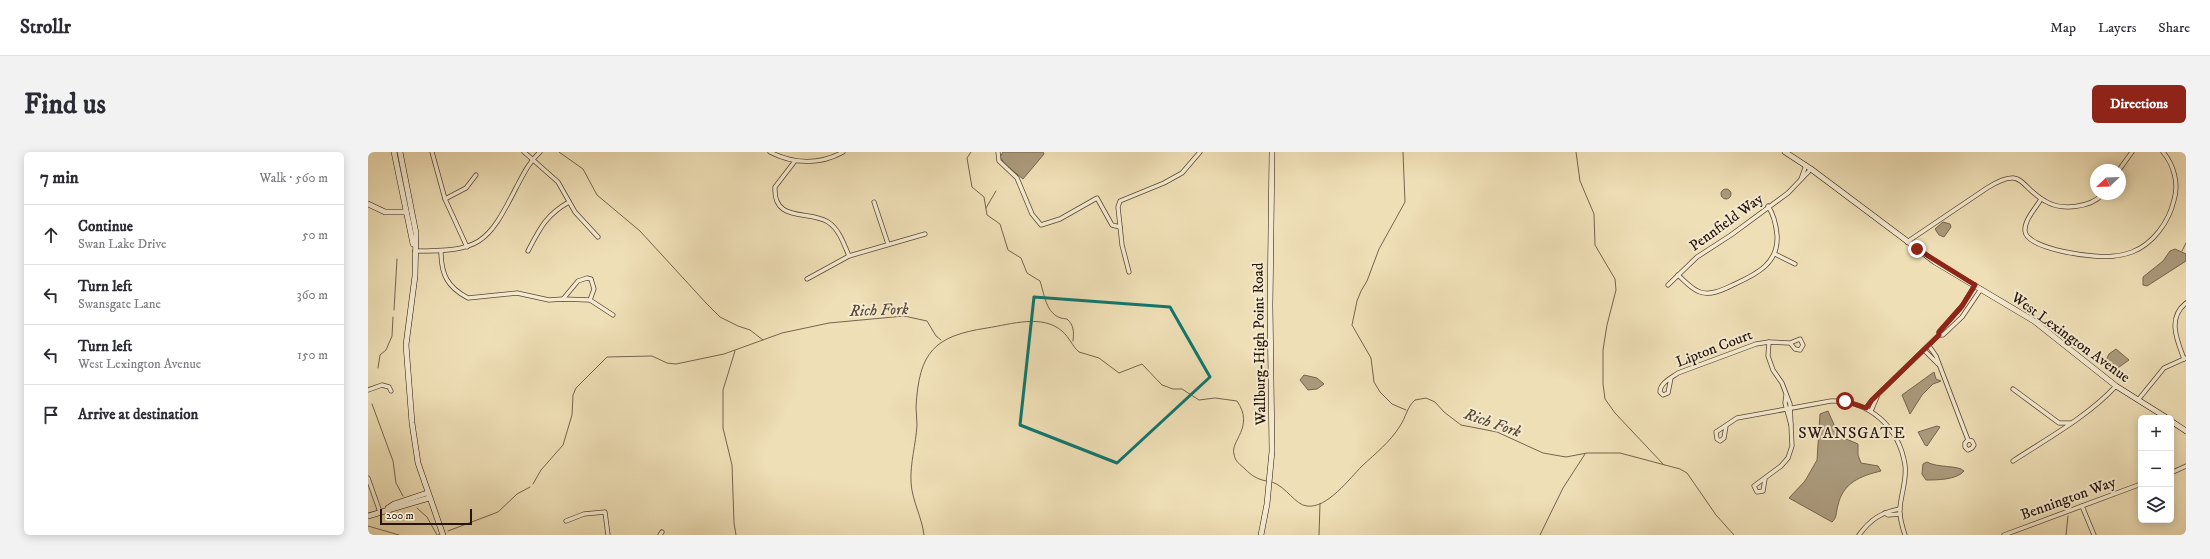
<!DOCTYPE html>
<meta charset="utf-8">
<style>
:root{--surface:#fff;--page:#f2f2f3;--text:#2b2b33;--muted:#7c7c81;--line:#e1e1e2;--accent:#8f2418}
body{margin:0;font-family:"IM FELL DW Pica",serif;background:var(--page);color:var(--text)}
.controls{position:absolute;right:12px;bottom:12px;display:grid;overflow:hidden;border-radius:6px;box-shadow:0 2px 10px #0003}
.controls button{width:36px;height:36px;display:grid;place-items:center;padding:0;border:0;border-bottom:1px solid var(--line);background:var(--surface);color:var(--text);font:20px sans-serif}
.compass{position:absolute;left:1722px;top:12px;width:36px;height:36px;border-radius:50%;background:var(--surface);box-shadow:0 2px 10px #0003;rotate:247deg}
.scale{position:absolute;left:12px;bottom:10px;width:92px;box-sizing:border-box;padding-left:4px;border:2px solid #24140a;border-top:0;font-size:11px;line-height:14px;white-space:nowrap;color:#24140a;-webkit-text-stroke:3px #f5ead0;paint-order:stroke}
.stop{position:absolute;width:12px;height:12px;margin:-9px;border:3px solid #8f2418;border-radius:50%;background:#fff}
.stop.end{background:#8f2418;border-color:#fff;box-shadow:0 1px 4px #0008}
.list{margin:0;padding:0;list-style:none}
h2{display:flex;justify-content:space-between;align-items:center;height:52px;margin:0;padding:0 16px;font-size:17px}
h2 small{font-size:13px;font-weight:400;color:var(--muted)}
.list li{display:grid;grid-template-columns:26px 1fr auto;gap:12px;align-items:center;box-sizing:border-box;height:60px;padding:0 16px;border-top:1px solid var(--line)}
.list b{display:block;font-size:15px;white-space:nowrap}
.list p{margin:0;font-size:13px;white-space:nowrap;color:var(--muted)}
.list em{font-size:13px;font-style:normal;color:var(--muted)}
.icon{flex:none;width:22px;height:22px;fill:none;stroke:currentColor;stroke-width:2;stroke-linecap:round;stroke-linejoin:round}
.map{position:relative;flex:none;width:1818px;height:383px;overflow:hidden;border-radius:6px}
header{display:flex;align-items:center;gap:24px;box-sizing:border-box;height:56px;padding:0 20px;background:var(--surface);border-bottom:1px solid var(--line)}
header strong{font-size:19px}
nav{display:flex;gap:22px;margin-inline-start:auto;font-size:14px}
.intro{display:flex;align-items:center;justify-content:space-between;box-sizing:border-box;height:96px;padding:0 24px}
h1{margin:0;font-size:28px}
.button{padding:10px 18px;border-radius:6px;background:var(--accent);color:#fff;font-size:14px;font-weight:700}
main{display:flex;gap:24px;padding:0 24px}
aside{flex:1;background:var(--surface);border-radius:6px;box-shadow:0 2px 10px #0003}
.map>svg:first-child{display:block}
</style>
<header>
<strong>Strollr</strong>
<nav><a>Map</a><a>Layers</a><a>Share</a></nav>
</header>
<div class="intro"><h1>Find us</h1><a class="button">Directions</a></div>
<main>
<aside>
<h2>7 min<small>Walk · 560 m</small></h2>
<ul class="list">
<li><svg class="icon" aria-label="ahead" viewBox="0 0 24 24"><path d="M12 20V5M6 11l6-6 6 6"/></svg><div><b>Continue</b><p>Swan Lake Drive</p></div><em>50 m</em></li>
<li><svg class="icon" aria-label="left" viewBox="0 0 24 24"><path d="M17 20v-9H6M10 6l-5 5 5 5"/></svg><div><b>Turn left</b><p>Swansgate Lane</p></div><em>360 m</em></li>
<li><svg class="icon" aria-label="left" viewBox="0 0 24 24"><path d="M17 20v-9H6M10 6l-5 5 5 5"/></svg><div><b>Turn left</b><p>West Lexington Avenue</p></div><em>150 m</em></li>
<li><svg class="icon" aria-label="arrive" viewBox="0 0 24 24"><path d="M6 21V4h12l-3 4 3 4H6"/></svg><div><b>Arrive at destination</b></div></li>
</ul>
</aside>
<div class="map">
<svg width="1818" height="383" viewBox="0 0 1818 383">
<rect width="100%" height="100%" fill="#efdfb6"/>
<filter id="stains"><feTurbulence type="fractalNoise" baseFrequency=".005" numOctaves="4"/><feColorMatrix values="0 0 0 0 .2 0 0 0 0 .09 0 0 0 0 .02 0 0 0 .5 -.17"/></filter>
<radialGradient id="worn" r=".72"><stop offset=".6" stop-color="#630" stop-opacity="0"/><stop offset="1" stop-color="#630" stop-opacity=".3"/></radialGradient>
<g fill="#aa9a7c" stroke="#74644e">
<path d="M 635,0 L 675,0 L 676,2 L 655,27 L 637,12 L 632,5 Z"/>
<circle cx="1358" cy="42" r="5"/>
<path d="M 1575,70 L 1582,72 L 1583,75 L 1576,85 L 1571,83 L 1567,77 Z"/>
<path d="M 1807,97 L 1818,102 L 1818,109 L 1779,134 L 1775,133 L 1775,125 L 1795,109 L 1802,99 Z"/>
<path d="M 1748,197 L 1761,208 L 1744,220 L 1736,212 L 1741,202 Z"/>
<path d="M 1566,220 L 1568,227 L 1573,229 L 1565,232 L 1554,243 L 1542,262 L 1534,243 Z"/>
<path d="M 936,223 L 949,226 L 956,232 L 949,237 L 940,238 L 932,228 Z"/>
<path d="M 1460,259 L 1471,284 L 1490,292 L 1490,303 L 1493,311 L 1510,314 L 1513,319 C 1492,324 1475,331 1470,353 C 1468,360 1469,366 1464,370 L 1421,346 L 1437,329 L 1449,308 L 1452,262 Z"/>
<path d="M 1569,274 L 1572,275 L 1559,294 L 1557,293 L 1550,280 Z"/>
<path d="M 1559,310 C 1569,316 1591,313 1596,319 C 1589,328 1568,328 1558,328 L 1554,322 L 1555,312 Z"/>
</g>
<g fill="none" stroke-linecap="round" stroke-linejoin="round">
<g stroke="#74644e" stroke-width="1">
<path d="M 191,0 L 215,17 L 229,43 L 272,79 L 338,151 L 352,165 L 370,174 L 382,178 L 395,188"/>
<path d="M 603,0 L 599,6 L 604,35 L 616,45 L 619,63 L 632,72 L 640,98 L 653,106 L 659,121 L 672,129 C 677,144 678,166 699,167 C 706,173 706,180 705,189"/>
<path d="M 1035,0 L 1037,50 L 1011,97 L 999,129 L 993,139 L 989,149 L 984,173 L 1003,206 L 1006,230 L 1012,240 L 1024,252 L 1038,258"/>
<path d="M 1208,0 L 1212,29 L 1226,62 L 1227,93 L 1247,127 L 1248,138 L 1239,173 L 1235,198 L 1235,232 L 1237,247 L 1247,261 L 1296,313"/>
<path d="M 618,56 L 628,39"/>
<path d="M 1814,99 L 1818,91"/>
<path d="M 26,158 L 29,107"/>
<path d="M 367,199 L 355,238 L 355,276 L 364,313 L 366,371 L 368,383"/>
<path d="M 10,216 L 12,203 L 18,198 L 24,184 L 25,165"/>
<path d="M 4,252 L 25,309 L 28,331 L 35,344"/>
<path d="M 904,330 C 919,335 927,353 939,354 C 959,357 982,326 994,314 C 1008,301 1022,290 1032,274 C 1038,265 1039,255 1047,248 L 1058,246 L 1067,250 L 1076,260 L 1093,273 L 1129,280 L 1175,301 L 1198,305 L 1219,301 L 1252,301 L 1312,317 L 1319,321 L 1348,363 L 1366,383"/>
<path d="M 165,332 L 173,318 L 195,293 L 204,263 L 205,243 L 208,236 L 239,205 L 284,204 L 299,211 L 308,212 L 356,202 L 414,181 L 461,171 L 536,164 L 559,169 L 568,184 L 573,188"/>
<path d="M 1703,347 L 1704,352"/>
<path d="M 49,356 L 59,365 L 69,383"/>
<path d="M 0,374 L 31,383"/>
<path d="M 80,379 L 130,360 L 149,342 L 162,335"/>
<path d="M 70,383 L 71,383"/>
<path d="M 556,383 C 554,365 544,349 543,330 C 542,311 548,292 549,273 C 549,267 548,261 548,255 C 551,200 566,184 619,176 C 644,172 674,162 694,179 C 702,186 704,194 711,200 L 731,206 L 751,221 L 774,212 L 794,233 L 805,237 L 814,237 L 831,248 L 847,246 L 869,249 C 887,275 862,289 866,302 C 867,310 872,312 877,317 C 884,324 889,327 898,329"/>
<path d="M 951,383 L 952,352"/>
<path d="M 1172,383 L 1195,336 L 1217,302"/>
<path d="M 1698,383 L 1700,364"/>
</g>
<defs>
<g id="street">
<path d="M 64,0 L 77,47 L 99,95"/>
<path d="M 156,0 L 190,30 L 207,60 L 230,85"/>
<path d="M 402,0 C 425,12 452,13 475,0"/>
<path d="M 630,0 L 631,9 L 649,26 L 664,62 L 673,73 L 692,67 L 729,46 L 744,73 L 752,75"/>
<path d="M 427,9 L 407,35 C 405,71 441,58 460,70 C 471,77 476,92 481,104"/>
<path d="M 1751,18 L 1764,0"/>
<path d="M 1433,27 L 1438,13"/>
<path d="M 77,47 L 98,36 L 108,23"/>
<path d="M 1673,47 C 1668,56 1656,68 1657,79 C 1659,98 1730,107 1746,104 C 1751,104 1758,102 1764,100 C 1785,92 1801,70 1806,48 C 1811,32 1806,13 1795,0"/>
<path d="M 506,50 L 520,92"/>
<path d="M 1539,90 L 1619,36 C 1656,13 1651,35 1677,49 C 1693,59 1722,56 1735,42"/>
<path d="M 47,99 C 112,99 119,93 148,36 C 155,23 161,10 172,0"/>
<path d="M 73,99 C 73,122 79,135 100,146 L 149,141 L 181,148 L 195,147 L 222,148 L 245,163"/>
<path d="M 160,99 C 172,76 178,63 201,50"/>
<path d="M 1407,102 L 1427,112"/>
<path d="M 761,120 L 754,93 L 750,55 L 752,49 L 796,31 L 814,21 L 832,0"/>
<path d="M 1310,123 C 1317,129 1323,137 1332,140 C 1344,144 1356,137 1367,132 C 1389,122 1411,111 1409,83 C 1408,72 1406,63 1400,54"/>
<path d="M 439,127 L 481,104 L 557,82"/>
<path d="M 1300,133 L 1329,105 L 1363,83 L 1420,41 L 1443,17"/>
<path d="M 195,147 L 210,129 L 219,126 L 223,127 L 226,137 L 222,148"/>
<path d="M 1571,183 L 1575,183 L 1594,165 L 1613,137"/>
<path d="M 1561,194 L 1568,204 L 1600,288 L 1604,289 L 1606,293 L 1604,296 L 1600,298 L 1597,295 L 1597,291 L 1600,288"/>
<path d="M 1556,198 L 1570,212"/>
<path d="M 1816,207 C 1809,188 1799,166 1818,151"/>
<path d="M 1303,226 L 1300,241 L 1295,243 L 1292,240 C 1292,231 1303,226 1310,221 L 1388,192 L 1401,190 L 1422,191 L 1427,197 L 1432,198 L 1435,193 L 1432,187 L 1422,191"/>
<path d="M 1645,237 L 1691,271 L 1702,271"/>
<path d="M 0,238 L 14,233 L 21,235 L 23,239"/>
<path d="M 1418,243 L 1417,251 L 1423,273"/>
<path d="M 1770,248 L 1796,216 L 1818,206"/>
<path d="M 1498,256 L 1504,248 L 1571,183 L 1571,180 L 1594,154 L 1607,133"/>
<path d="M 1503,259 L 1509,245"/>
<path d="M 1358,274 L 1356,286 L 1352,289 L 1349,287 L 1348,280 L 1369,266 L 1463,249 C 1501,248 1531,275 1537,313 C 1539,328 1533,342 1532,356 C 1531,365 1534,374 1537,383"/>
<path d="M 1645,309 C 1680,286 1719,265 1748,234"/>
<path d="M 1803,321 L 1818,314"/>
<path d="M 0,326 L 12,360"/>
<path d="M 1397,327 L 1395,339 L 1389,340 L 1386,334 L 1413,314 L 1420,306 L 1424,294 L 1422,252 L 1414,231 L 1405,218 L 1400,204 L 1401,190"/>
<path d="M 1714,354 L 1726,383"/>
<path d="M 1517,361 L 1520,363 L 1532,362"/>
<path d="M 198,369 L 216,362 L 237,360 L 240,383"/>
<path d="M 292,383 L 294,380"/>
<path d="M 1491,383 C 1502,368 1513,360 1532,357"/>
<path d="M 1636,383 L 1773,332"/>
</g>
<g id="secondary">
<path d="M 26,0 L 45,92"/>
<path d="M 32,0 L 48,81 L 47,124 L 38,193 L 44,271 L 50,311 L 75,383"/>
<path d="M 1417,0 L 1443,17 L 1567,110 L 1666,169 L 1748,234 L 1799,266"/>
<path d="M 0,52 L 17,60 L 38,60"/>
<path d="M 1803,269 L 1818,279"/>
<path d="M 20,356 L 26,352 L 59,341"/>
<path d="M 0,364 L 61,346"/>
<path d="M 893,383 L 899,352 L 904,299 L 902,154 L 904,0"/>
</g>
</defs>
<use href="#street" stroke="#574735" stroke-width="5"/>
<use href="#secondary" stroke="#24140a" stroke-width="6"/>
<use href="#street" stroke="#f5ead0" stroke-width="3.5"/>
<use href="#secondary" stroke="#f5ead0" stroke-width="5"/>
</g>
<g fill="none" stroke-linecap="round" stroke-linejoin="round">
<path stroke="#8f2418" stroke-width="5" d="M 1477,249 L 1498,256 L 1504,248 L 1571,183 L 1571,180 L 1594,154 L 1607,133 L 1549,97"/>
</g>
<path fill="none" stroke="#0f766e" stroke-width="3" stroke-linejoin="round" d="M 666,145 L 802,155 L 842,225 L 749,311 L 652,273 Z"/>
<g text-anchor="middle" stroke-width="4" stroke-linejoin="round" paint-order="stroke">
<g font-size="15" fill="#24140a" stroke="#f5ead0">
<text transform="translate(1358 70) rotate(-36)" y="5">Pennfield Way</text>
<text transform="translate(1703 185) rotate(36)" y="5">West Lexington Avenue</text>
<text transform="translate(891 192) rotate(-91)" y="5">Wallburg-High Point Road</text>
<text transform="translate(1346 196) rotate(-21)" y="5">Lipton Court</text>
<text transform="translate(1700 346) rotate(-20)" y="5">Bennington Way</text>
</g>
<g font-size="16" font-style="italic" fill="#5a4a38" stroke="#f5ead0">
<text transform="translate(511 157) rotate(-2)" y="6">Rich Fork</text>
<text transform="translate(1125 270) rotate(19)" y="6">Rich Fork</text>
</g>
<g font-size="16" letter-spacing="1" fill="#24140a" stroke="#f5ead0">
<text x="1484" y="286">SWANSGATE</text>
</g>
</g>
<rect width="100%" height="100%" filter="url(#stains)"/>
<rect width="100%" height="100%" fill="url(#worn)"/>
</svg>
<div class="controls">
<button>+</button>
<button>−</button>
<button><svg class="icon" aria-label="layers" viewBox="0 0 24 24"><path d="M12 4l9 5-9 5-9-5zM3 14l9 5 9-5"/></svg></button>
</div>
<svg class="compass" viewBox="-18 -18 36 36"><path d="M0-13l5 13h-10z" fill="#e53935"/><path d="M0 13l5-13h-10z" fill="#7c7c81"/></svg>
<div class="scale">200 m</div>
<div class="stop" style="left:1477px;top:249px"></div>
<div class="stop end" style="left:1549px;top:97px"></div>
</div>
</main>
